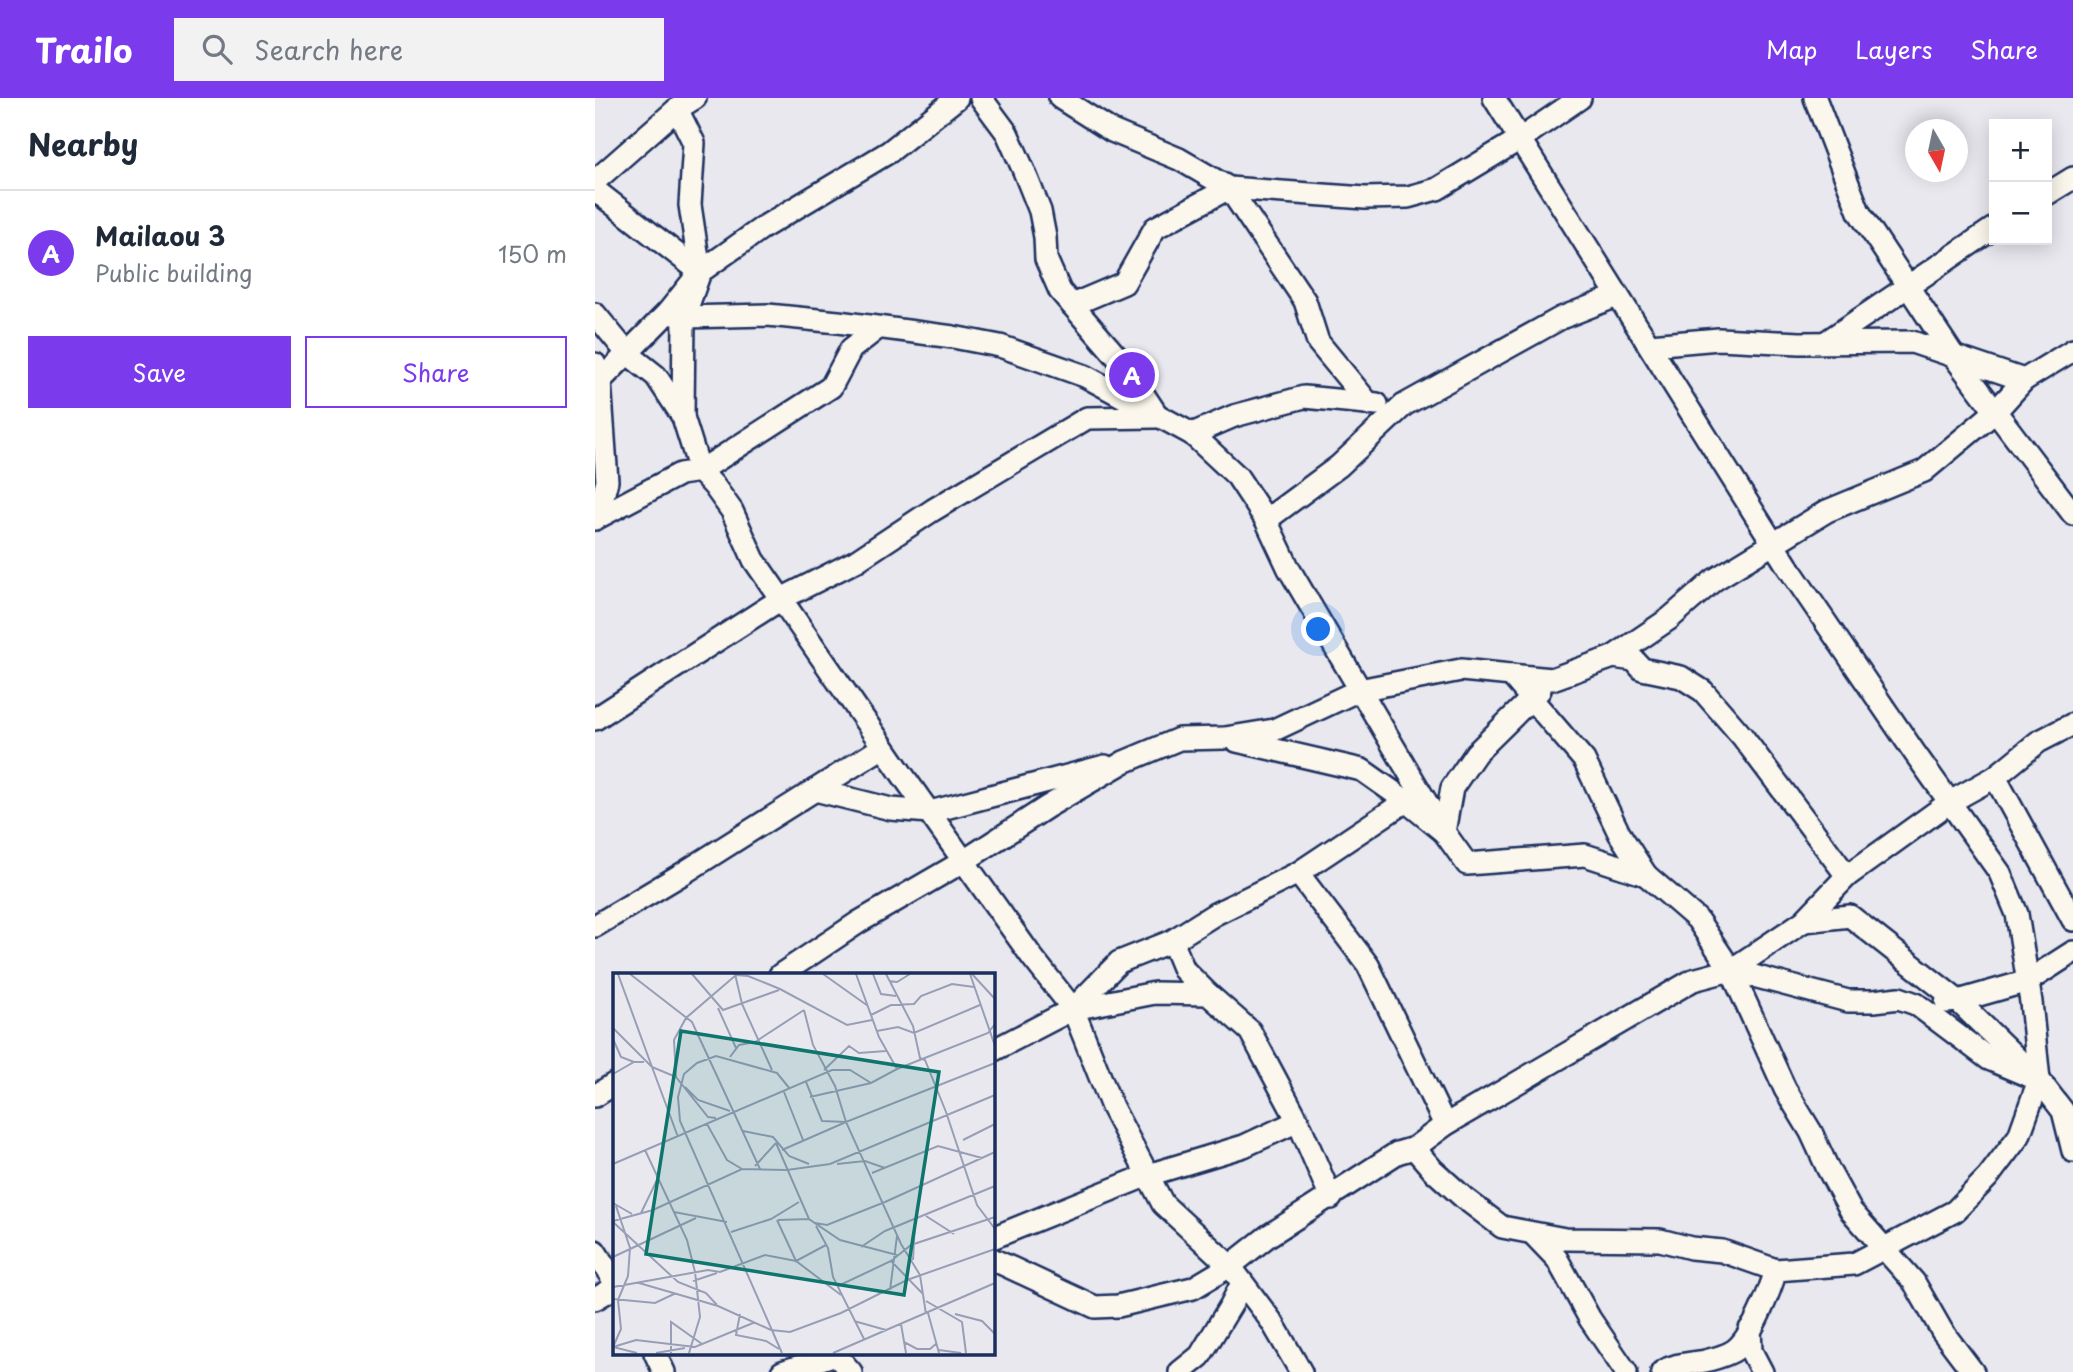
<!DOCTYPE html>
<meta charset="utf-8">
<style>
:root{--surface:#fff;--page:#f2f2f3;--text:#1f2937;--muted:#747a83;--line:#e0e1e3;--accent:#7c3aed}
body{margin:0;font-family:"Playpen Sans",sans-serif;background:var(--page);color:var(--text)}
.controls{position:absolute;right:21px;top:21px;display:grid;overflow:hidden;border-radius:0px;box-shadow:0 4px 18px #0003}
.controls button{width:63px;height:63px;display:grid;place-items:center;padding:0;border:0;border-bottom:2px solid var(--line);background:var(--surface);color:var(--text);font:35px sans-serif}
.compass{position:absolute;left:1310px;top:21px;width:63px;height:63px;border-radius:50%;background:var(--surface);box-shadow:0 4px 18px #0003;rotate:171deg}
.you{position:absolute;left:724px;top:532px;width:24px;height:24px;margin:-18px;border:5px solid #fff;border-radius:50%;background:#1a73e8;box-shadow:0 0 0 10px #1a73e833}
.badge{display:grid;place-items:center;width:46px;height:46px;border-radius:50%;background:var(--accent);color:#fff;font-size:23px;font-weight:700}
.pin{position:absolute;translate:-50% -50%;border:4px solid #fff;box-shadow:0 2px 7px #0006}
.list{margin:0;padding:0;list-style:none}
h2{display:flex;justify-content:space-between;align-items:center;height:91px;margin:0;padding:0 28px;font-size:30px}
h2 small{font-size:23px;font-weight:400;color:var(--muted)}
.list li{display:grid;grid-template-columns:46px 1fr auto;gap:21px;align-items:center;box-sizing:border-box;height:126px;padding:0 28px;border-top:2px solid var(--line)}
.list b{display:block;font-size:26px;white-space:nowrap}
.list p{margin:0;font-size:23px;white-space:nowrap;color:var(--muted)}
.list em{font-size:23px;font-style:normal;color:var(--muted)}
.actions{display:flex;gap:14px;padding:21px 28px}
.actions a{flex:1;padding:16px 0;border:2px solid var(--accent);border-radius:0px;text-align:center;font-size:24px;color:var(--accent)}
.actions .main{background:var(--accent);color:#fff}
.icon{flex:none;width:38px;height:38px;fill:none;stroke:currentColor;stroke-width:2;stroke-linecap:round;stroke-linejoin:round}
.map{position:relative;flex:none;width:1478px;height:1274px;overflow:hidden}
header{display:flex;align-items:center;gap:42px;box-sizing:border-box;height:98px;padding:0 35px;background:var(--accent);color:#fff}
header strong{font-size:33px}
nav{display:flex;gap:38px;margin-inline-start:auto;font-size:24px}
.search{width:490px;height:63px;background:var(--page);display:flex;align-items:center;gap:18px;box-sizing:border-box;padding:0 24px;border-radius:0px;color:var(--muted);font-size:26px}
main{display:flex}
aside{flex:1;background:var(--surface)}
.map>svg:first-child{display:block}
</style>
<header>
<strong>Trailo</strong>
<div class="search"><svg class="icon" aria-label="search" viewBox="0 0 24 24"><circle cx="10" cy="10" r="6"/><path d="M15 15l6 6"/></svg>Search here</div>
<nav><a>Map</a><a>Layers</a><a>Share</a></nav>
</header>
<main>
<aside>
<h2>Nearby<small></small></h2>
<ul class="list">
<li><span class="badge">A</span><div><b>Mailaou 3</b><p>Public building</p></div><em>150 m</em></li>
</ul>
<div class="actions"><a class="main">Save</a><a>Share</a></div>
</aside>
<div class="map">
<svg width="1478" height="1274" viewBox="0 0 1478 1274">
<rect width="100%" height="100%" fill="#e9e8ef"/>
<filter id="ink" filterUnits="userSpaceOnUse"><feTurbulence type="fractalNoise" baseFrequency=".0143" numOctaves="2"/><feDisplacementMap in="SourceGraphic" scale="14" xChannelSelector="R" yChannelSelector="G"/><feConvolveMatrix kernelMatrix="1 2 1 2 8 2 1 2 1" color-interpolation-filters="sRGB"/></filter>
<g filter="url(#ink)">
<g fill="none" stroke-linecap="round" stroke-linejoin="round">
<defs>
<g id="minor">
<path d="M 386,0 L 412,35 L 429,73 L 445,113 L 450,139 L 451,161 L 465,193 L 529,267 L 560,314"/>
<path d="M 465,0 L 517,33 L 584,61 L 634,90 L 770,100 L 813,99 L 842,91 L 925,41 L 985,0"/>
<path d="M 1220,0 L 1264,114 L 1360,260 L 1478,416"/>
<path d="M 82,11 L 99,45 L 95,107 L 105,174 L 89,219 L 88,319"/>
<path d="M 0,83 L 82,11 L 100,0"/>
<path d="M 0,92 L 105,174"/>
<path d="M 1452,96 L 1478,80"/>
<path d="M 477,207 L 529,185 L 560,130 L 634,90 L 710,203 L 723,244 L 774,306"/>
<path d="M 73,214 L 89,219 L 173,217 L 243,224 L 358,239 L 405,248 L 490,278 L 597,336 L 642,378 L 671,422 L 694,471 L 840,719"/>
<path d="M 0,216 L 32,255 L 61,278 L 88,319 L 105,373 L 119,388 L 137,413 L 159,462 L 309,679 L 437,859 L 478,911 L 517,1009 L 568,1106 L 635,1168 L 677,1224 L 706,1274"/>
<path d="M 1231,244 L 1399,130"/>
<path d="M 1055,247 L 1124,241 L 1205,245 L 1317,244 L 1429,282"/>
<path d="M 0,266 L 5,283 L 12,383 L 3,418"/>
<path d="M 0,284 L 5,283 L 73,214 L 105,174 L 167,130 L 294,54 L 362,0"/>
<path d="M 597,336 L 639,318 L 709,299 L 782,306"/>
<path d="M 0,421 L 85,376 L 105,373 L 236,289 L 256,251 L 283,230"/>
<path d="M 671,422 L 744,368 L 809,307 L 966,220 L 1022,198"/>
<path d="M 1018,559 L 1039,562 L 1047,571 L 1086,579 L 1108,593 L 1147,638 L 1252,778"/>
<path d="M 916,577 L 989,662 L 1024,735 L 1051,777"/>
<path d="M 0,621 L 186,501 L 261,463 L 338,412 L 492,320 L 561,319"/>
<path d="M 642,643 L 767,672 L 811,703 L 849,734 L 872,766 L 990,757 L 1051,777 L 1102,821 L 1136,872 L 1190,991 L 1216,1034 L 1233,1071 L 1256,1113 L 1319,1184 L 1347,1233 L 1378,1274"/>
<path d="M 1400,679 L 1478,822"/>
<path d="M 220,692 L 296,711 L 335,714 L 510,668"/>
<path d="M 849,734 L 857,690 L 881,655 L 945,592"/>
<path d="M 703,775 L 773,867 L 850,1027"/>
<path d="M 1209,823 L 1255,818 L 1363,903 L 1444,982 L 1468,1013 L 1478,1053"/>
<path d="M 0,828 L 87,776 L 288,649"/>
<path d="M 577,843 L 589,872 L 613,896"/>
<path d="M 1136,872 L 1253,903 L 1279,903 L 1304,900 L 1321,906 L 1394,961 L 1432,977"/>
<path d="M 185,877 L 264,824 L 369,763 L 452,709 L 529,664 L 584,641 L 630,640 L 679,632 L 764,592 L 866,572 L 957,581 L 1018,559 L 1074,521 L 1119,482 L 1232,413 L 1329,373 L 1401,313 L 1429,282 L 1478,252"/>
<path d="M 1351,904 L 1363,903 L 1433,883 L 1478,854"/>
<path d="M 478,911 L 524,864 L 577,843 L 620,816 L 703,775 L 811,703"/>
<path d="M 397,953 L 478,911 L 560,895 L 613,896 L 655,933 L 703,1023 L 736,1100"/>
<path d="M 0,998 L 19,986"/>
<path d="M 819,1050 L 838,1072 L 869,1100 L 907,1129 L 970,1141 L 1065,1142 L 1096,1150 L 1127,1153 L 1181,1172 L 1259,1166 L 1360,1113 L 1393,1079 L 1424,1038 L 1444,982 L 1436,904 L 1422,816 L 1405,775 L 1319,654 L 1193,469 L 899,0"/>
<path d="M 939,1137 L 962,1161 L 995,1221 L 1031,1274"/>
<path d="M 397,1140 L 553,1077 L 649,1048 L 703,1023"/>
<path d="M 0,1153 L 19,1183"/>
<path d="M 397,1161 L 500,1209 L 523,1208 L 598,1190 L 635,1168 L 673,1138 L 802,1055 L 819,1050 L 850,1027 L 1098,882 L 1136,872 L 1209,823 L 1252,778 L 1355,704 L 1400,679 L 1443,644 L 1478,626"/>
<path d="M 0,1201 L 19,1190"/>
<path d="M 1155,1231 L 1156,1253 L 1167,1274"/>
<path d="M 60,1255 L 69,1274"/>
<path d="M 241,1257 L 256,1274"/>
<path d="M 187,1274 L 244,1255"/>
<path d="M 585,1274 L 605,1258 L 636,1207 L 647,1185"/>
<path d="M 1067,1274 C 1081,1265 1094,1266 1110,1263 C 1118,1261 1134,1257 1141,1251 C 1157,1238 1175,1193 1181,1172"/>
</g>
</defs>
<use href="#minor" stroke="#1b2f5e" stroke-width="26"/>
<use href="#minor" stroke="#fbf7ec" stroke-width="21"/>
</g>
</g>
<g transform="translate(18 875)">
<rect width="382" height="382" fill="#e9e8ef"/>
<path fill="none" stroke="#979eb5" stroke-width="2" d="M 5,1 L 39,94 L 63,104M 17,1 L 79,49 L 147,196M 79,1 L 110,37 L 166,17M 122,1 L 129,31 L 159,97M 210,1 L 255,33M 243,1 L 266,64 L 284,96M 260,1 L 268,21 L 283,23M 273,1 L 300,53 L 307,85 L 312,87 L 333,139 L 364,232 L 382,256M 357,1 L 382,73M 359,1 L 382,26M 276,8 L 284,9 L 297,1M 105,35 L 123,75M 191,37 L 200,72 L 222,113 L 233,149 L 288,271 L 307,302 L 313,341M 258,42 L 278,32 L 301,31 L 308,23 L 339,11 L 361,14M 0,55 L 39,94 L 65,164M 264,58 L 285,54 L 301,60 L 367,32M 0,66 L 8,84 L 21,89M 117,84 L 126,72 L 142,69 L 191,37M 211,97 L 236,73 L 246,80 L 273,78M 0,101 L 21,89 L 31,89M 193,109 L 209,148 L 233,149 L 382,90M 72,114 L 85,127 L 117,138M 171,119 L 190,167M 197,124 L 258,110 L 284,96 L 375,60 L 382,51M 103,145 L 95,144 L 63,104 L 61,67 L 73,45 L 123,2 L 135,3 L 167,16 L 234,52 L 259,47M 94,151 L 114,187 L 129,196M 130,158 L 160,164 L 176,183 L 196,191M 350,167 L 382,151M 163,170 L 196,246 L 227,267 L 284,282M 32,177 L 74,267 L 82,299 L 87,344 L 76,380M 169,177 L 233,149M 0,191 L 219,97 L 237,97 L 258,110M 224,191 L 252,188 L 272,195M 142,193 L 163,170M 259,200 L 325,173 L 369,185M 0,230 L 19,241M 61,239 L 114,249M 28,240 L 44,207M 313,243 L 341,261M 164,247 L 183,288 L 213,272M 165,247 L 196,246M 0,248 L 40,237 L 129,196 L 174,197 L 217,191 L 382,122M 0,249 L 65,309 L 93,320 L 104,332M 202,250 L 214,252 L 272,229 L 382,179M 203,253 L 215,275 L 220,304 L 251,366M 118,259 L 158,246 L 186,229M 248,274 L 272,258 L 382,213M 0,284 L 83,245M 300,287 L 302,249M 278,288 L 310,321M 80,308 L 104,300M 26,310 L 105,333 L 158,357 L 177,359 L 228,340 L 294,307 L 382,276M 225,313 L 278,288 L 298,272 L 382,244M 0,314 L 95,297 L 107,299 L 152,282 L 183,288 L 228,322M 277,317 L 284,263M 0,326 L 42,330 L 61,321M 313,328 L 349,349 L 353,380M 315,340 L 326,380M 127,341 L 123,362 L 153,368 L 166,376M 342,341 L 369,348 L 382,361M 241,348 L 273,357M 288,351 L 293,380M 291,369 L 304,376 L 317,376 L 324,370M 0,374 L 8,356 L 5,327 L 15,303 L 17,275 L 3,233M 0,374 L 23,367 L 82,374 L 140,350M 0,374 L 24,380M 326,377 L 348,380M 43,380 L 72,375M 58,380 L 58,349 L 89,371M 169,380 L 67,148 L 65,124 L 71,101 L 84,90 L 103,83 L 164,100 L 177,116M 220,380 L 382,310"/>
<path fill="#0f766e" fill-opacity="0.15" stroke="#0f766e" stroke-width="3.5" d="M 68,58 L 326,99 L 291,322 L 33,281 Z"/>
<rect width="382" height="382" fill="none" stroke="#1b2f5e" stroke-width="3.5"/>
</g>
</svg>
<div class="controls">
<button>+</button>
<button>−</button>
</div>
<svg class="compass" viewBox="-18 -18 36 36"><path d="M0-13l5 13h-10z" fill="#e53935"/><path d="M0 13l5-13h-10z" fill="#747a83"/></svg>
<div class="you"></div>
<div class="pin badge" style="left:537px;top:277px">A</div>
</div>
</main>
